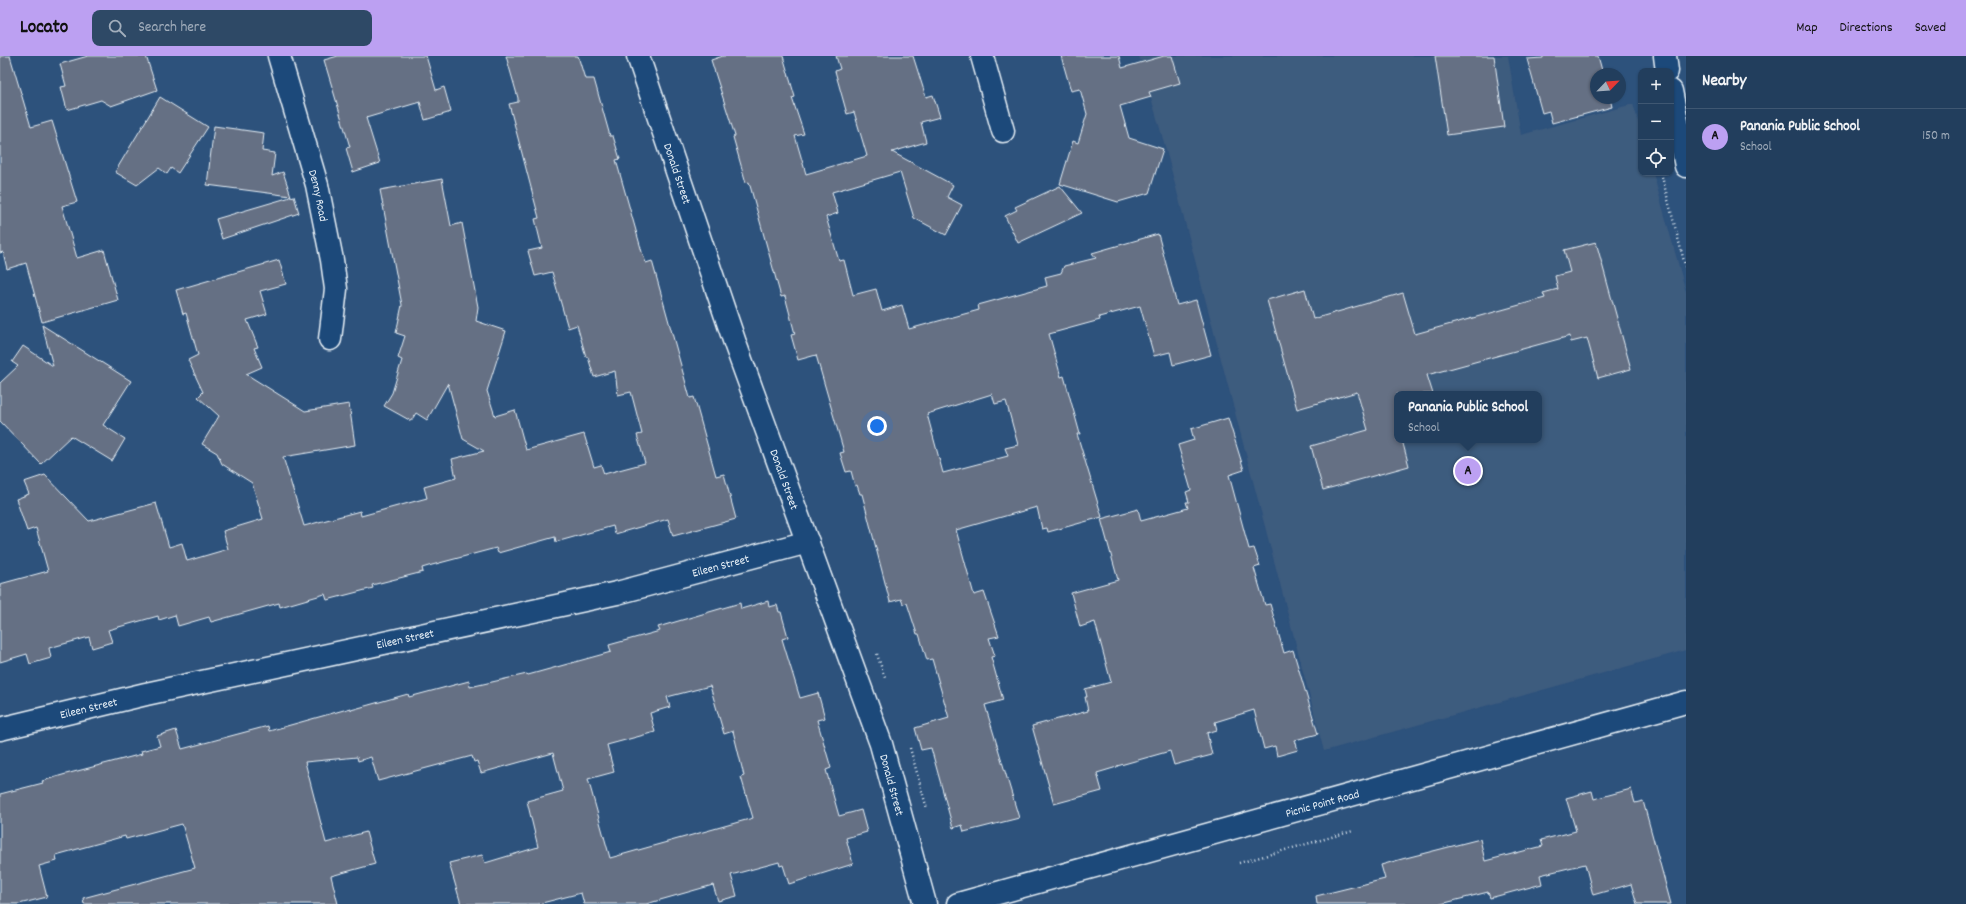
<!DOCTYPE html>
<meta charset="utf-8">
<style>
:root{--surface:#223e5d;--page:#2e4966;--text:#f1f3f6;--muted:#a2aebc;--line:#3f5772;--accent:#bca0f2}
body{margin:0;font-family:Dekko,sans-serif;background:var(--page);color:var(--text)}
.controls{position:absolute;right:12px;top:12px;display:grid;overflow:hidden;border-radius:8px;box-shadow:0 1px 3px #0004}
.controls button{width:36px;height:36px;display:grid;place-items:center;padding:0;border:0;border-bottom:1px solid var(--line);background:var(--surface);color:var(--text);font:20px sans-serif}
.compass{position:absolute;left:1590px;top:12px;width:36px;height:36px;border-radius:50%;background:var(--surface);box-shadow:0 1px 3px #0004;rotate:65deg}
.you{position:absolute;left:877px;top:370px;width:14px;height:14px;margin:-10px;border:3px solid #fff;border-radius:50%;background:#1a73e8;box-shadow:0 0 0 6px #1a73e833}
.badge{display:grid;place-items:center;width:26px;height:26px;border-radius:50%;background:var(--accent);color:#111;font-size:13px;font-weight:700}
.pin{position:absolute;translate:-50% -50%;border:2px solid #fff;box-shadow:0 1px 4px #0006}
.popup{position:absolute;left:1394px;top:335px;width:148px;height:52px;box-sizing:border-box;display:grid;place-content:center;border-radius:8px;background:var(--surface);filter:drop-shadow(0 1px 3px #0005);font-size:13px;white-space:nowrap;color:var(--muted)}
.popup b{font-size:15px;color:var(--text)}
.popup::after{content:'';position:absolute;left:50%;top:100%;margin-left:-8px;border:8px solid transparent;border-top-color:var(--surface)}
.list{margin:0;padding:0;list-style:none}
h2{display:flex;justify-content:space-between;align-items:center;height:52px;margin:0;padding:0 16px;font-size:17px}
h2 small{font-size:13px;font-weight:400;color:var(--muted)}
.list li{display:grid;grid-template-columns:26px 1fr auto;gap:12px;align-items:center;box-sizing:border-box;height:56px;padding:0 16px;border-top:1px solid var(--line)}
.list b{display:block;font-size:15px;white-space:nowrap}
.list p{margin:0;font-size:13px;white-space:nowrap;color:var(--muted)}
.list em{font-size:13px;font-style:normal;color:var(--muted)}
.icon{flex:none;width:22px;height:22px;fill:none;stroke:currentColor;stroke-width:2;stroke-linecap:round;stroke-linejoin:round}
.map{position:relative;flex:none;width:1686px;height:848px;overflow:hidden}
header{display:flex;align-items:center;gap:24px;box-sizing:border-box;height:56px;padding:0 20px;background:var(--accent);color:#111}
header strong{font-size:19px}
nav{display:flex;gap:22px;margin-inline-start:auto;font-size:14px}
.search{width:280px;height:36px;background:var(--page);display:flex;align-items:center;gap:10px;box-sizing:border-box;padding:0 14px;border-radius:8px;color:var(--muted);font-size:15px}
main{display:flex}
aside{flex:1;background:var(--surface)}
.map>svg:first-child{display:block}
</style>
<header>
<strong>Locato</strong>
<div class="search"><svg class="icon" aria-label="search" viewBox="0 0 24 24"><circle cx="10" cy="10" r="6"/><path d="M15 15l6 6"/></svg>Search here</div>
<nav><a>Map</a><a>Directions</a><a>Saved</a></nav>
</header>
<main>
<div class="map">
<svg width="1686" height="848" viewBox="0 0 1686 848">
<rect width="100%" height="100%" fill="#2d527c"/>
<filter id="ink" filterUnits="userSpaceOnUse"><feTurbulence type="fractalNoise" baseFrequency=".025" numOctaves="2"/><feDisplacementMap in="SourceGraphic" scale="8" xChannelSelector="R" yChannelSelector="G"/><feConvolveMatrix kernelMatrix="1 2 1 2 8 2 1 2 1" color-interpolation-filters="sRGB"/></filter>
<g filter="url(#ink)">
<path fill="#3e5b7e" fill-rule="evenodd" d="M 1139,0 L 1508,0 L 1521,79 L 1633,48 L 1641,75 L 1641,117 L 1653,117 L 1686,236 L 1686,594 L 1324,695 L 1165,90 ZM 1397,338 L 1539,338 L 1539,384 L 1397,384 Z"/>
<g fill="#657084" stroke="#e8f1f8" fill-rule="evenodd">
<path d="M 0,0 L 10,0 L 31,71 L 52,65 L 77,146 L 62,150 L 77,202 L 104,194 L 118,244 L 42,266 L 26,207 L 7,213 L 3,196 L 0,197 Z"/>
<path d="M 88,0 L 146,0 L 157,34 L 111,50 L 101,44 L 67,54 L 61,31 L 66,30 L 60,8 Z"/>
<path d="M 338,0 L 426,0 L 436,34 L 444,31 L 451,56 L 425,64 L 420,46 L 366,62 L 380,107 L 353,116 L 346,92 L 350,91 L 324,4 Z"/>
<path d="M 506,0 L 578,0 L 585,23 L 594,23 L 610,80 L 613,80 L 620,103 L 616,104 L 642,196 L 646,207 L 652,205 L 690,342 L 694,341 L 716,420 L 724,418 L 736,463 L 673,480 L 668,463 L 615,478 L 613,470 L 556,486 L 555,481 L 498,497 L 496,492 L 432,509 L 422,512 L 423,516 L 372,529 L 373,532 L 327,544 L 325,538 L 280,551 L 279,547 L 211,566 L 209,561 L 178,570 L 175,559 L 159,564 L 158,560 L 108,574 L 112,586 L 92,592 L 89,581 L 49,592 L 51,602 L 30,608 L 27,598 L 0,606 L 0,528 L 48,515 L 36,472 L 27,475 L 16,443 L 29,438 L 24,426 L 45,419 L 89,465 L 156,447 L 169,491 L 182,487 L 187,505 L 228,493 L 223,475 L 263,463 L 252,427 L 222,408 L 217,397 L 202,388 L 219,360 L 198,341 L 203,336 L 188,304 L 198,299 L 186,257 L 183,258 L 176,234 L 279,204 L 286,228 L 260,235 L 267,258 L 247,264 L 258,291 L 254,292 L 262,311 L 246,318 L 305,355 L 349,348 L 355,389 L 283,401 L 304,470 L 360,455 L 361,460 L 427,442 L 424,431 L 456,422 L 452,403 L 484,395 L 463,383 L 448,327 L 427,364 L 416,357 L 411,365 L 384,350 L 392,337 L 402,304 L 398,302 L 405,280 L 396,277 L 402,249 L 380,134 L 442,123 L 451,170 L 462,167 L 478,251 L 476,265 L 506,275 L 487,335 L 495,360 L 515,354 L 526,394 L 584,378 L 594,411 L 601,409 L 604,418 L 645,407 L 637,379 L 642,378 L 631,336 L 618,339 L 615,315 L 594,321 L 588,301 L 586,301 L 577,269 L 568,272 L 552,216 L 535,220 L 528,195 L 542,192 L 535,163 L 539,162 L 509,48 L 518,46 L 518,42 Z"/>
<path d="M 723,0 L 783,0 L 795,41 L 792,42 L 804,78 L 795,80 L 806,118 L 867,100 L 854,56 L 847,58 L 835,15 L 840,13 L 836,0 L 913,0 L 926,41 L 933,39 L 940,61 L 921,66 L 926,86 L 892,96 L 953,129 L 947,141 L 962,149 L 946,179 L 914,162 L 900,116 L 832,136 L 838,157 L 826,161 L 839,205 L 844,204 L 853,239 L 876,233 L 882,255 L 902,249 L 909,273 L 979,254 L 978,249 L 1047,230 L 1045,221 L 1061,217 L 1064,210 L 1096,202 L 1092,197 L 1158,178 L 1177,249 L 1196,244 L 1211,299 L 1173,309 L 1170,296 L 1154,300 L 1140,250 L 1099,261 L 1100,264 L 1049,278 L 1061,321 L 1064,320 L 1080,378 L 1077,378 L 1102,461 L 1048,476 L 1047,472 L 1042,473 L 1037,451 L 956,474 L 974,539 L 984,536 L 999,580 L 989,582 L 995,600 L 991,601 L 1003,644 L 985,649 L 1019,762 L 964,776 L 962,769 L 953,772 L 931,692 L 921,694 L 915,672 L 949,662 L 932,603 L 927,604 L 919,578 L 917,578 L 907,547 L 903,548 L 901,543 L 890,546 L 862,438 L 860,438 L 857,429 L 855,430 L 851,415 L 846,416 L 840,397 L 844,396 L 816,299 L 798,304 L 791,279 L 795,278 L 785,240 L 781,241 L 749,126 L 746,127 L 733,81 L 735,80 L 711,4 ZM 992,338 L 995,348 L 1006,345 L 1018,389 L 1005,392 L 1008,400 L 943,417 L 927,358 Z"/>
<path d="M 1061,0 L 1119,0 L 1122,12 L 1164,0 L 1172,0 L 1180,27 L 1149,36 L 1151,41 L 1120,50 L 1129,82 L 1163,93 L 1149,137 L 1118,146 L 1060,128 L 1073,85 L 1078,87 L 1087,58 L 1080,33 L 1071,35 Z"/>
<path d="M 1435,0 L 1494,0 L 1504,71 L 1447,79 Z"/>
<path d="M 1543,0 L 1598,0 L 1603,18 L 1596,18 L 1596,42 L 1610,42 L 1612,51 L 1552,67 L 1549,55 L 1542,57 L 1527,3 L 1543,2 Z"/>
<path d="M 160,41 L 208,71 L 178,117 L 171,112 L 167,118 L 159,112 L 137,129 L 115,116 Z"/>
<path d="M 214,70 L 264,77 L 262,95 L 275,97 L 272,120 L 283,116 L 291,140 L 207,129 Z"/>
<path d="M 1060,130 L 1082,157 L 1018,187 L 1005,160 L 1017,154 L 1015,151 Z"/>
<path d="M 294,140 L 299,157 L 222,183 L 216,163 Z"/>
<path d="M 1596,186 L 1631,313 L 1598,322 L 1587,282 L 1571,286 L 1570,280 L 1427,319 L 1433,338 L 1397,338 L 1397,384 L 1402,384 L 1409,410 L 1323,434 L 1311,390 L 1368,374 L 1357,336 L 1297,353 L 1267,244 L 1305,233 L 1313,263 L 1403,237 L 1415,278 L 1545,242 L 1543,237 L 1558,233 L 1555,220 L 1570,216 L 1564,194 Z"/>
<path d="M 42,269 L 131,325 L 103,369 L 125,383 L 112,405 L 71,380 L 41,408 L 0,365 L 0,327 L 18,310 L 12,306 L 23,290 L 53,310 Z"/>
<path d="M 1228,362 L 1244,414 L 1229,419 L 1249,493 L 1254,492 L 1260,510 L 1254,512 L 1265,549 L 1270,548 L 1284,597 L 1293,594 L 1318,678 L 1295,684 L 1298,694 L 1277,700 L 1275,690 L 1264,693 L 1254,654 L 1215,666 L 1217,674 L 1207,677 L 1212,699 L 1174,709 L 1170,695 L 1117,710 L 1117,711 L 1097,717 L 1102,735 L 1054,748 L 1032,670 L 1088,655 L 1085,641 L 1087,641 L 1085,633 L 1111,626 L 1095,566 L 1080,571 L 1071,537 L 1118,524 L 1101,463 L 1138,453 L 1141,465 L 1188,452 L 1186,446 L 1189,446 L 1186,436 L 1191,434 L 1178,389 L 1194,384 L 1191,373 Z"/>
<path d="M 768,545 L 769,551 L 777,549 L 779,556 L 781,556 L 788,581 L 782,583 L 800,642 L 818,637 L 825,662 L 817,664 L 831,712 L 826,714 L 839,760 L 861,754 L 867,776 L 846,782 L 853,808 L 789,828 L 783,809 L 780,810 L 779,806 L 731,819 L 737,840 L 718,845 L 713,829 L 646,848 L 584,848 L 581,837 L 538,848 L 461,848 L 449,807 L 482,799 L 485,807 L 538,791 L 527,745 L 563,735 L 553,697 L 481,717 L 477,705 L 474,706 L 472,700 L 378,725 L 371,701 L 358,705 L 357,701 L 305,706 L 326,787 L 366,776 L 375,808 L 331,820 L 338,848 L 84,848 L 83,842 L 195,812 L 182,768 L 126,783 L 125,780 L 56,799 L 57,805 L 39,810 L 47,841 L 19,848 L 0,848 L 0,738 L 43,727 L 42,725 L 66,718 L 142,698 L 141,695 L 160,690 L 157,680 L 176,674 L 182,693 L 268,670 L 269,675 L 351,652 L 351,654 L 408,638 L 409,641 L 469,625 L 470,631 L 527,618 L 528,619 L 611,596 L 609,589 L 660,575 L 658,571 L 740,547 L 741,553 ZM 710,630 L 724,678 L 733,675 L 744,720 L 741,721 L 753,762 L 610,802 L 588,723 L 614,716 L 607,689 L 655,676 L 650,657 L 670,651 L 667,641 Z"/>
<path d="M 1631,733 L 1635,747 L 1643,745 L 1671,848 L 1637,848 L 1631,828 L 1593,839 L 1585,808 L 1540,819 L 1542,828 L 1490,842 L 1488,836 L 1441,848 L 1317,848 L 1316,840 L 1385,823 L 1381,809 L 1402,803 L 1480,783 L 1485,805 L 1543,790 L 1541,784 L 1576,775 L 1566,742 L 1592,735 L 1594,743 Z"/>
</g>
<g fill="none" stroke-linecap="round" stroke-linejoin="round">
<defs>
<g id="minor">
<path id="s1" d="M 279,0 L 317,129 L 332,204 L 336,233 L 330,283"/>
<path id="s2" d="M 638,0 L 736,290 L 881,688 L 925,848"/>
<path d="M 982,0 L 1003,75"/>
<path d="M 1665,0 L 1667,15"/>
<path d="M 1671,35 L 1686,110"/>
<path id="s3" d="M 0,673 L 146,638 L 617,537 L 808,486"/>
</g>
<g id="tertiary">
<path id="s4" d="M 958,848 L 1686,646"/>
</g>
</defs>
<use href="#minor" stroke="#e8f1f8" stroke-width="25"/>
<use href="#tertiary" stroke="#e8f1f8" stroke-width="25"/>
<g stroke="#e8f1f8" stroke-width="2.5" stroke-dasharray="1 3" stroke-linecap="butt">
<path d="M 1661,117 L 1686,213"/>
<path d="M 877,598 L 885,622"/>
<path d="M 910,692 L 927,753"/>
<path d="M 1239,807 L 1353,775"/>
</g>
<use href="#minor" stroke="#1f4a7a" stroke-width="22"/>
<use href="#tertiary" stroke="#1f4a7a" stroke-width="22"/>
</g>
</g>
<g text-anchor="middle" stroke-width="3" stroke-linejoin="round" paint-order="stroke">
<g font-size="12" fill="#e8f1f8" stroke="#1f4a7a">
<text dy="4" stroke="none"><textPath href="#s2" startOffset="124">Donald Street</textPath></text>
<text dy="4" stroke="none"><textPath href="#s1" startOffset="145">Denny Road</textPath></text>
<text dy="4" stroke="none"><textPath href="#s2" startOffset="448">Donald Street</textPath></text>
<text dy="4" stroke="none"><textPath href="#s3" startOffset="739">Eileen Street</textPath></text>
<text dy="4" stroke="none"><textPath href="#s3" startOffset="415">Eileen Street</textPath></text>
<text dy="4" stroke="none"><textPath href="#s3" startOffset="91">Eileen Street</textPath></text>
<text dy="4" stroke="none"><textPath href="#s2" startOffset="772">Donald Street</textPath></text>
<text dy="4" stroke="none"><textPath href="#s4" startOffset="378">Picnic Point Road</textPath></text>
</g>
</g>
</svg>
<div class="controls">
<button>+</button>
<button>−</button>
<button><svg class="icon" aria-label="locate" viewBox="0 0 24 24"><circle cx="12" cy="12" r="6"/><path d="M12 2v4M12 18v4M2 12h4M18 12h4"/></svg></button>
</div>
<svg class="compass" viewBox="-18 -18 36 36"><path d="M0-13l5 13h-10z" fill="#e53935"/><path d="M0 13l5-13h-10z" fill="#a2aebc"/></svg>
<div class="you"></div>
<div class="pin badge" style="left:1468px;top:415px">A</div>
<div class="popup"><b>Panania Public School</b>School</div>
</div>
<aside>
<h2>Nearby<small></small></h2>
<ul class="list">
<li><span class="badge">A</span><div><b>Panania Public School</b><p>School</p></div><em>150 m</em></li>
</ul>
</aside>
</main>
